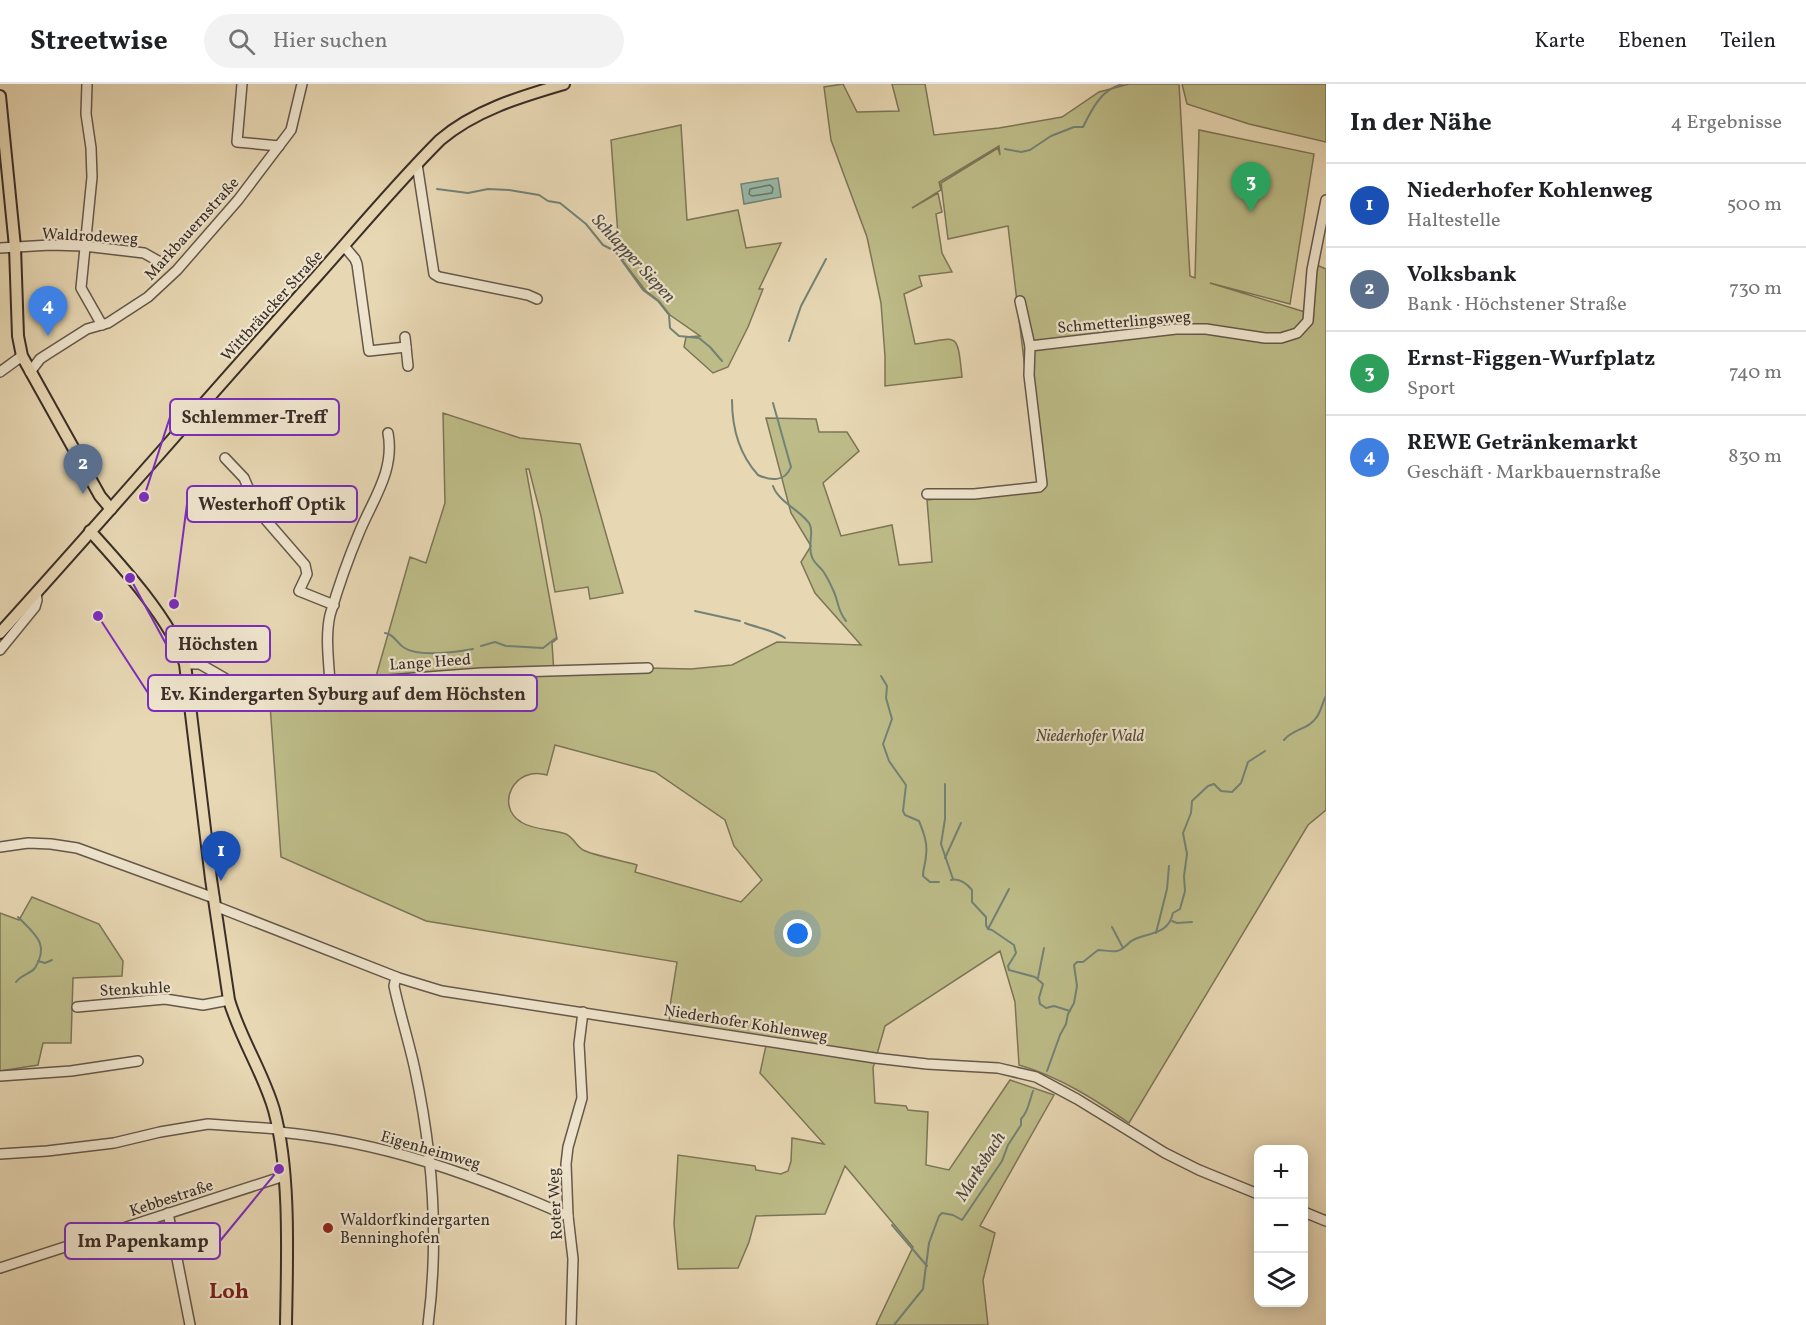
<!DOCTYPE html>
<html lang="de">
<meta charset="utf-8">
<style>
:root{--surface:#fff;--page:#f2f2f2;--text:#202124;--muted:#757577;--line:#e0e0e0;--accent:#8f2418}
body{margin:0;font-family:Vollkorn,serif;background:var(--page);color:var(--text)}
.controls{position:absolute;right:18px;bottom:18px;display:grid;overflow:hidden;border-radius:12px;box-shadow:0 3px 15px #0003}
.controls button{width:54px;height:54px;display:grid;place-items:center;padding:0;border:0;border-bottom:2px solid var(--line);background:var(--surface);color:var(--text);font:30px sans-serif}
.you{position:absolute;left:798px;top:850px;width:21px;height:21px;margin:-15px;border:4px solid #fff;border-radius:50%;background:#1a73e8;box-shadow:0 0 0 9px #1a73e833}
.badge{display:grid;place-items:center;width:39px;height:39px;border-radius:50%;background:var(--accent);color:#fff;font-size:20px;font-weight:700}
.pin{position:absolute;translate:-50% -50px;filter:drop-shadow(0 2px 3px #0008)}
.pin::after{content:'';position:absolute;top:32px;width:21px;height:18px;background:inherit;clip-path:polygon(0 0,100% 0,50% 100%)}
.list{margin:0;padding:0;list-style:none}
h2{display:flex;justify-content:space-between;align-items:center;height:78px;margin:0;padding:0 24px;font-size:26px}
h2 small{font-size:20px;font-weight:400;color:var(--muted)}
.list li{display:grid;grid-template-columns:39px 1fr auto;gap:18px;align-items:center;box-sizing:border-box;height:84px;padding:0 24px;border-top:2px solid var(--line)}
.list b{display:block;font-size:22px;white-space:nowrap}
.list p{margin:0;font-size:20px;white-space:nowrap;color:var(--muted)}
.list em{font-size:20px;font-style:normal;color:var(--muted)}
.icon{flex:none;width:33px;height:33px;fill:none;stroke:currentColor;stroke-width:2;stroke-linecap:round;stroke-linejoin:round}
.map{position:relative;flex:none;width:1326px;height:1241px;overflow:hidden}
header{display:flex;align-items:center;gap:36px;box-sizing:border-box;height:84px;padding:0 30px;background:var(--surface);border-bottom:2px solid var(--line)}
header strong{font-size:28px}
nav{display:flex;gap:33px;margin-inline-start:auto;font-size:21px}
.search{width:420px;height:54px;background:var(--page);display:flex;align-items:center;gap:15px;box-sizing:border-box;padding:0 21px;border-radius:33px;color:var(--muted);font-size:22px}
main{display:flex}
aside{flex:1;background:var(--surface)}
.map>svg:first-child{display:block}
</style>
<header>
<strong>Streetwise</strong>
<div class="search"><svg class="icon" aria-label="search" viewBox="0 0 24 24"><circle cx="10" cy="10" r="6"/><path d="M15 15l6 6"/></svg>Hier suchen</div>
<nav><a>Karte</a><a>Ebenen</a><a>Teilen</a></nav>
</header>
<main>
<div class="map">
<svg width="1326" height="1241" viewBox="0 0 1326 1241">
<rect width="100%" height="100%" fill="#e7d7b3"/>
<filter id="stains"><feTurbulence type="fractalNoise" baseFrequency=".00333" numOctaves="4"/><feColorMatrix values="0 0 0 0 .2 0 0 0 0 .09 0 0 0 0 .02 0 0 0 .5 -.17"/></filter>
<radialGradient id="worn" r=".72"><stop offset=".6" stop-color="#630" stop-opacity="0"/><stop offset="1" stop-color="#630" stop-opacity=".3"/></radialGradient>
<g fill="#bdbc88" stroke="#7c7558" stroke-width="1.5" fill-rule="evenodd">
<path d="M 843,0 L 857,28 L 899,27 L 892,0 L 925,0 L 934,51 L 999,44 L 1062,33 L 1099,8 L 1129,0 L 1179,0 L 1190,192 L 1195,194 L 1199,46 L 1314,70 L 1290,220 L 1210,199 L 1305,228 L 1317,181 L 1326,185 L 1326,726 L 1308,741 L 1129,1039 C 1094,1015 1060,993 1019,981 L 1015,918 L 1000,867 L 885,942 L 873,984 L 875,1019 L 906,1022 L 908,1026 L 928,1028 L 926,1081 L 949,1086 L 1010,996 L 1054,1011 L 980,1142 L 995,1149 L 983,1196 L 988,1241 L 876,1241 L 913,1163 L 845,1082 L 825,1130 L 756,1132 L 749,1158 L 738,1184 L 678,1185 L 674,1140 L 678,1071 L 755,1082 L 756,1086 L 781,1090 L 788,1087 L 791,1077 L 792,1054 L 824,1060 L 760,989 L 767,957 L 669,941 L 670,922 L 677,878 L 426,837 L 281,773 L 269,607 L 375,596 L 410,473 L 426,479 L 445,419 L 443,329 L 520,354 L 580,360 L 623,509 L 590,515 L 588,503 L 555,508 L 541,432 L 529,385 L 526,385 L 557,555 L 552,559 L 554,590 L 648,584 L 691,585 L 732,581 L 777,558 L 861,561 L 815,509 L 801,478 L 811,462 L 791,429 L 766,334 L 816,335 L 819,348 L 847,348 L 859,367 L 823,399 L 841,452 L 892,441 L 899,481 L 932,478 L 927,416 L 1039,403 L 1008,142 L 948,155 L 941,99 L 998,64 L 1000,71 L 999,62 L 939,98 L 941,106 L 912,124 L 938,109 L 942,128 L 936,130 L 942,169 L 952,188 L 919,192 L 922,202 L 904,210 L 915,260 C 958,255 957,244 962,293 L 885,302 L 885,272 L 881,219 L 867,153 L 831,56 L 824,3 ZM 555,661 L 655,688 L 725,736 L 734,762 L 762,796 L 741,818 L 635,788 L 637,781 C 624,777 592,771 583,766 C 576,762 573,753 566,750 C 552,745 533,746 521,738 C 494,721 515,681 547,691 Z"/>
<path d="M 1182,0 L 1326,0 L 1326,58 L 1249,40 L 1187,20 Z"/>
<path d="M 681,41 L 687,136 L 738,126 L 746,164 L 781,159 L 759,205 L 763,205 L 748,243 L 728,283 L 713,289 L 684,263 L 686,253 L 700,252 L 670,231 L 659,217 L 645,206 L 622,176 L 630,172 L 618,151 L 611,56 Z"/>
<path d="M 32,813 L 99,840 L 123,877 L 122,892 L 73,894 L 71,959 L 43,959 L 38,981 L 0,987 L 0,829 L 19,836 Z"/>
</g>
<path fill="#97baaa" stroke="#728276" stroke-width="1.5" d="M 778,94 L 781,113 L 744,120 L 741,100 Z"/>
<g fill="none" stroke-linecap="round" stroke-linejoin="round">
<path stroke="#687469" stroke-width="1.5" d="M 770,101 L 773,104 L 772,109 L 752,112 L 749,110 L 750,105 Z"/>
<g stroke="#728276" stroke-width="2">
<path d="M 1005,65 L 1021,68 L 1030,66 L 1051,52 L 1074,43 L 1083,43 C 1092,25 1101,5 1123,0"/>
<path d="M 437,105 L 468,109 L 488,105 L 509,106 L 539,111 L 548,117 L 560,119 L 586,140 L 603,161 L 615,167 L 643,206 L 658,217 L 669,231 L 670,244 L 679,252 L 699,254 L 710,263 L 722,277"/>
<path d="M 789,257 L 801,222 L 826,175"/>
<path d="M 732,316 C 732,344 739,370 758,391 C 771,397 785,398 791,383 L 773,319"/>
<path d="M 773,402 C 778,418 806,430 810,441 C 814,449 807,462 812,473 C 814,479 819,482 823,487 C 827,493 831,501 834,508 C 839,519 837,526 846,537"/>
<path d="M 695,527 L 740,537"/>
<path d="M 745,539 C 758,544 773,546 785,554"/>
<path d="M 385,549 C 394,550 396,558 403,563 C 418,574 456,568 473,565"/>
<path d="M 481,562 L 495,558 L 506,562 L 543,564 L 556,554"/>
<path d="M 881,592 L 887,602 L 886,614 L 892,635 L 883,660 L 889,677 L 906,701 L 903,727 L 905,731 L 919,737 C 923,747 928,759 926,771 C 926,778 923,784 923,792 L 930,798 L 939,798"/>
<path d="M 1284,656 C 1294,644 1308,646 1316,634 C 1321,628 1322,619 1326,612"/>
<path d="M 945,700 L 945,735 L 941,760 L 953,795"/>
<path d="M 945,774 L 961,739"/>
<path d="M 951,796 C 959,794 967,800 972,806 L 972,818 L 986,833 L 986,841 L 988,845 L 992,846 L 1014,861 L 1016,869 L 1008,882 L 1009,886 L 1035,893 L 1043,900 L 1039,914 L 1040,920 L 1046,924 L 1054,922 L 1070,927"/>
<path d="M 1172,837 L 1177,839 L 1192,838"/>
<path d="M 1112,843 L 1123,864"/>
<path d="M 988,845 L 1009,805"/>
<path d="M 1156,849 L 1167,805 L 1169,782"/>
<path d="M 38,877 L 45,879 L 52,876"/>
<path d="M 1038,894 L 1044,864"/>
<path d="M 16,898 C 22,890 30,890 35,884 C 50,860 35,850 18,833"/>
<path d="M 1047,987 L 1060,951 L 1066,940 L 1068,930 L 1074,919 L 1077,902 L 1074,881 L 1077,878 L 1083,878 L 1098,866 C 1104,866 1111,868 1117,867 C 1124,866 1127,859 1133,856 C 1150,848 1168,851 1173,829 L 1180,825 L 1185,807 L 1184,792 L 1187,770 L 1183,749 L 1191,729 L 1192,717 L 1208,702 L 1214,700 L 1221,707 L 1232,708 L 1241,699 L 1248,678 L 1265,667"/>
<path d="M 892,1141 L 927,1182"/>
<path d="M 894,1241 L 923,1205 L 929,1159 L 939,1132 L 942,1129 L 953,1131 L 962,1136 L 1002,1077 L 1008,1061 L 1021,1041 L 1021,1035 C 1029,1027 1029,1017 1033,1007"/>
</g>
<defs>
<g id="minor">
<path d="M 87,0 L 86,30 L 91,64 L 92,93 L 81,204 L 102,241"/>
<path d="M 242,0 L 237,58 L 279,62"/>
<path d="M 417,80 L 434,190 L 439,193 L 528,211 L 537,215"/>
<path d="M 344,162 L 355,175 L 357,180 L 369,267 L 406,263"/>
<path d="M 0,164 L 50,161 L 84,162 L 144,169 L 160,178"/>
<path d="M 405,253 L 408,282"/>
<path d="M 1030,262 L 1176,245 L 1206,245 L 1265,254 L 1281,254 L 1297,249 L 1308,237 L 1312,186 L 1326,116"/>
<path d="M 0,288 L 22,272"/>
<path d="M 30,288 L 40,275 L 46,271 L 87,245 L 108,239 L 148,213 L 177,186 L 238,116 L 291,46 L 302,0"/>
<path d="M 225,374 L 244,394 L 256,422 L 266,436 L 305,481 L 307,490 L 299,507 L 334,521"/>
<path d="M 927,410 L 974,410 L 1039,403 L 1042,400 L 1029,291 L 1030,262 L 1020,217"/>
<path d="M 0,566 L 35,523 L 37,516 L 36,509"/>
<path d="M 185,580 L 200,580 L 233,599 L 248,604 L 281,604 L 481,589 L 648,584"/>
<path d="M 330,600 C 329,578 325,553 330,531 C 338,504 348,475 359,449 C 373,415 395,387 388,349"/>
<path d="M 0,763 L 28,759 L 51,760 L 77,764 L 214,814"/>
<path d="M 215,822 L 399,894 L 442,907 L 875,974 L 927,980 L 998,984 L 1036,993 L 1077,1015 L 1165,1069 L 1199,1086 L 1258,1110"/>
<path d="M 396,893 L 394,902 C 400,930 409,958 415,986 C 433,1070 439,1156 428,1241"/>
<path d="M 77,923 L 165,915 L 203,921 L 229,916"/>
<path d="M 0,992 L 71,987 L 138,977"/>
<path d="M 279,1048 C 384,1058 472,1090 568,1132"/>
<path d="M 0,1070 L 47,1067 L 114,1059 L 160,1048 L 208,1040 L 278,1045"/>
<path d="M 1304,1128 L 1326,1137"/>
<path d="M 168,1129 L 190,1241"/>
<path d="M 0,1184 L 284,1092"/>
<path d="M 571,1241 L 573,1175 L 568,1132 L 566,1080 L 568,1063 L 582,1014 L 579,960 L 583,928"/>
</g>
<g id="major">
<path d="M 0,12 L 15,163 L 18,252 L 22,272 L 100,412 L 111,425"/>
<path d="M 90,447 C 121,481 172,537 185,580 L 211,795 L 229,916 C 240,954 263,988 274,1026 C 291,1089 287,1176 286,1241"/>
<path d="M 0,549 C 107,431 211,310 318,191 C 358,146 397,99 440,56 C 475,26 520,13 564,0"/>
</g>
</defs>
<use href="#minor" stroke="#65584b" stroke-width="12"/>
<use href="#major" stroke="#3a2e28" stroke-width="14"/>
<use href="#minor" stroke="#efe5ce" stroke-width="9"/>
<use href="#major" stroke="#e7d7b3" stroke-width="10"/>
</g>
<circle fill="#8f2418" stroke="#efe5ce" stroke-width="2" cx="328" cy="1144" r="6"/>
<g text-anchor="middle" stroke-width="4.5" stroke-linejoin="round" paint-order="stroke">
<g font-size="16" fill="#3a2e28" stroke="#efe5ce">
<text transform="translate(191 144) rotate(-48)" y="6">Markbauernstraße</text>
<text transform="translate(90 151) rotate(3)" y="6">Waldrodeweg</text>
<text transform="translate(271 221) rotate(-48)" y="6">Wittbräucker Straße</text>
<text transform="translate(1124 237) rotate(-5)" y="6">Schmetterlingsweg</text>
<text transform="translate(430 577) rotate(-4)" y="6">Lange Heed</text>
<text transform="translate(135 904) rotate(-3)" y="6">Stenkuhle</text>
<text transform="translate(746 938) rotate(9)" y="6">Niederhofer Kohlenweg</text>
<text transform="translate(431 1065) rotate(16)" y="6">Eigenheimweg</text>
<text transform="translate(171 1113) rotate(-18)" y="6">Kebbestraße</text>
<text transform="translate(554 1120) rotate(-93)" y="6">Roter Weg</text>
</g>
<g font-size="16" font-style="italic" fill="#544a3b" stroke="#efe5ce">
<text x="1090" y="657">Niederhofer Wald</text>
</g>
<g font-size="16" fill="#3a2e28" stroke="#efe5ce" text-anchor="start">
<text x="340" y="1141">Waldorfkindergarten<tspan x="340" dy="18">Benninghofen</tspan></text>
</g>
<g font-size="18" font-style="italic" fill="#4d4a42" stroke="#efe5ce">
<text transform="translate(634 174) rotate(47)" y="6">Schlapper Siepen</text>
<text transform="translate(980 1082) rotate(-58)" y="6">Marksbach</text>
</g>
<g font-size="22" font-weight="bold" fill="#7a1f14" stroke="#efe5ce">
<text x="229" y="1214">Loh</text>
</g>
</g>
<path fill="none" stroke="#7b2cbf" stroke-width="2" d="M144 413L170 333M174 520L187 420M130 494L166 560M98 532L148 609M279 1085L220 1157"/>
<g fill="#7b2cbf" stroke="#efe5ce" stroke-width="2">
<circle cx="144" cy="413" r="6"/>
<circle cx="174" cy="520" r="6"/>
<circle cx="130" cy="494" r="6"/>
<circle cx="98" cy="532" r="6"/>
<circle cx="279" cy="1085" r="6"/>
</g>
<g fill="#efe5ce" stroke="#7b2cbf" stroke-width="2">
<rect x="170" y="315" width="169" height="36" rx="6"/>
<rect x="187" y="402" width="170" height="36" rx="6"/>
<rect x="166" y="542" width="104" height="36" rx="6"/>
<rect x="148" y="591" width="389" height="36" rx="6"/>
<rect x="65" y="1139" width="155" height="36" rx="6"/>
</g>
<g font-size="18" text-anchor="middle" font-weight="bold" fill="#3a2e28">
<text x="254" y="339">Schlemmer-Treff</text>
<text x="272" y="426">Westerhoff Optik</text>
<text x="218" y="566">Höchsten</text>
<text x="343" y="616">Ev. Kindergarten Syburg auf dem Höchsten</text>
<text x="143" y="1163">Im Papenkamp</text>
</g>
<rect width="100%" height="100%" filter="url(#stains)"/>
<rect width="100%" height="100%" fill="url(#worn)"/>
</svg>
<div class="controls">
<button>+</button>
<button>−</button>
<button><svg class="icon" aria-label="layers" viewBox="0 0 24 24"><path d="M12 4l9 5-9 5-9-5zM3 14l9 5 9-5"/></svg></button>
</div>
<div class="you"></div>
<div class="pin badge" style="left:221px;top:797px;background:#1a4fb4">1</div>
<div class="pin badge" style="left:83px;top:410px;background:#5c6f8a">2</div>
<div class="pin badge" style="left:1251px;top:128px;background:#2e9e5b">3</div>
<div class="pin badge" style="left:48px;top:252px;background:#3f7fe0">4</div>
</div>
<aside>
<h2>In der Nähe<small>4 Ergebnisse</small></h2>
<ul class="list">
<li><span class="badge" style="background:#1a4fb4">1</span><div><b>Niederhofer Kohlenweg</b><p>Haltestelle</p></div><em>500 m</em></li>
<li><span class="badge" style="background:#5c6f8a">2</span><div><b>Volksbank</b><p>Bank · Höchstener Straße</p></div><em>730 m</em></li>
<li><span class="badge" style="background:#2e9e5b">3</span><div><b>Ernst-Figgen-Wurfplatz</b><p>Sport</p></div><em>740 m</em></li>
<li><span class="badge" style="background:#3f7fe0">4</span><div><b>REWE Getränkemarkt</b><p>Geschäft · Markbauernstraße</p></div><em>830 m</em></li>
</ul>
</aside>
</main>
